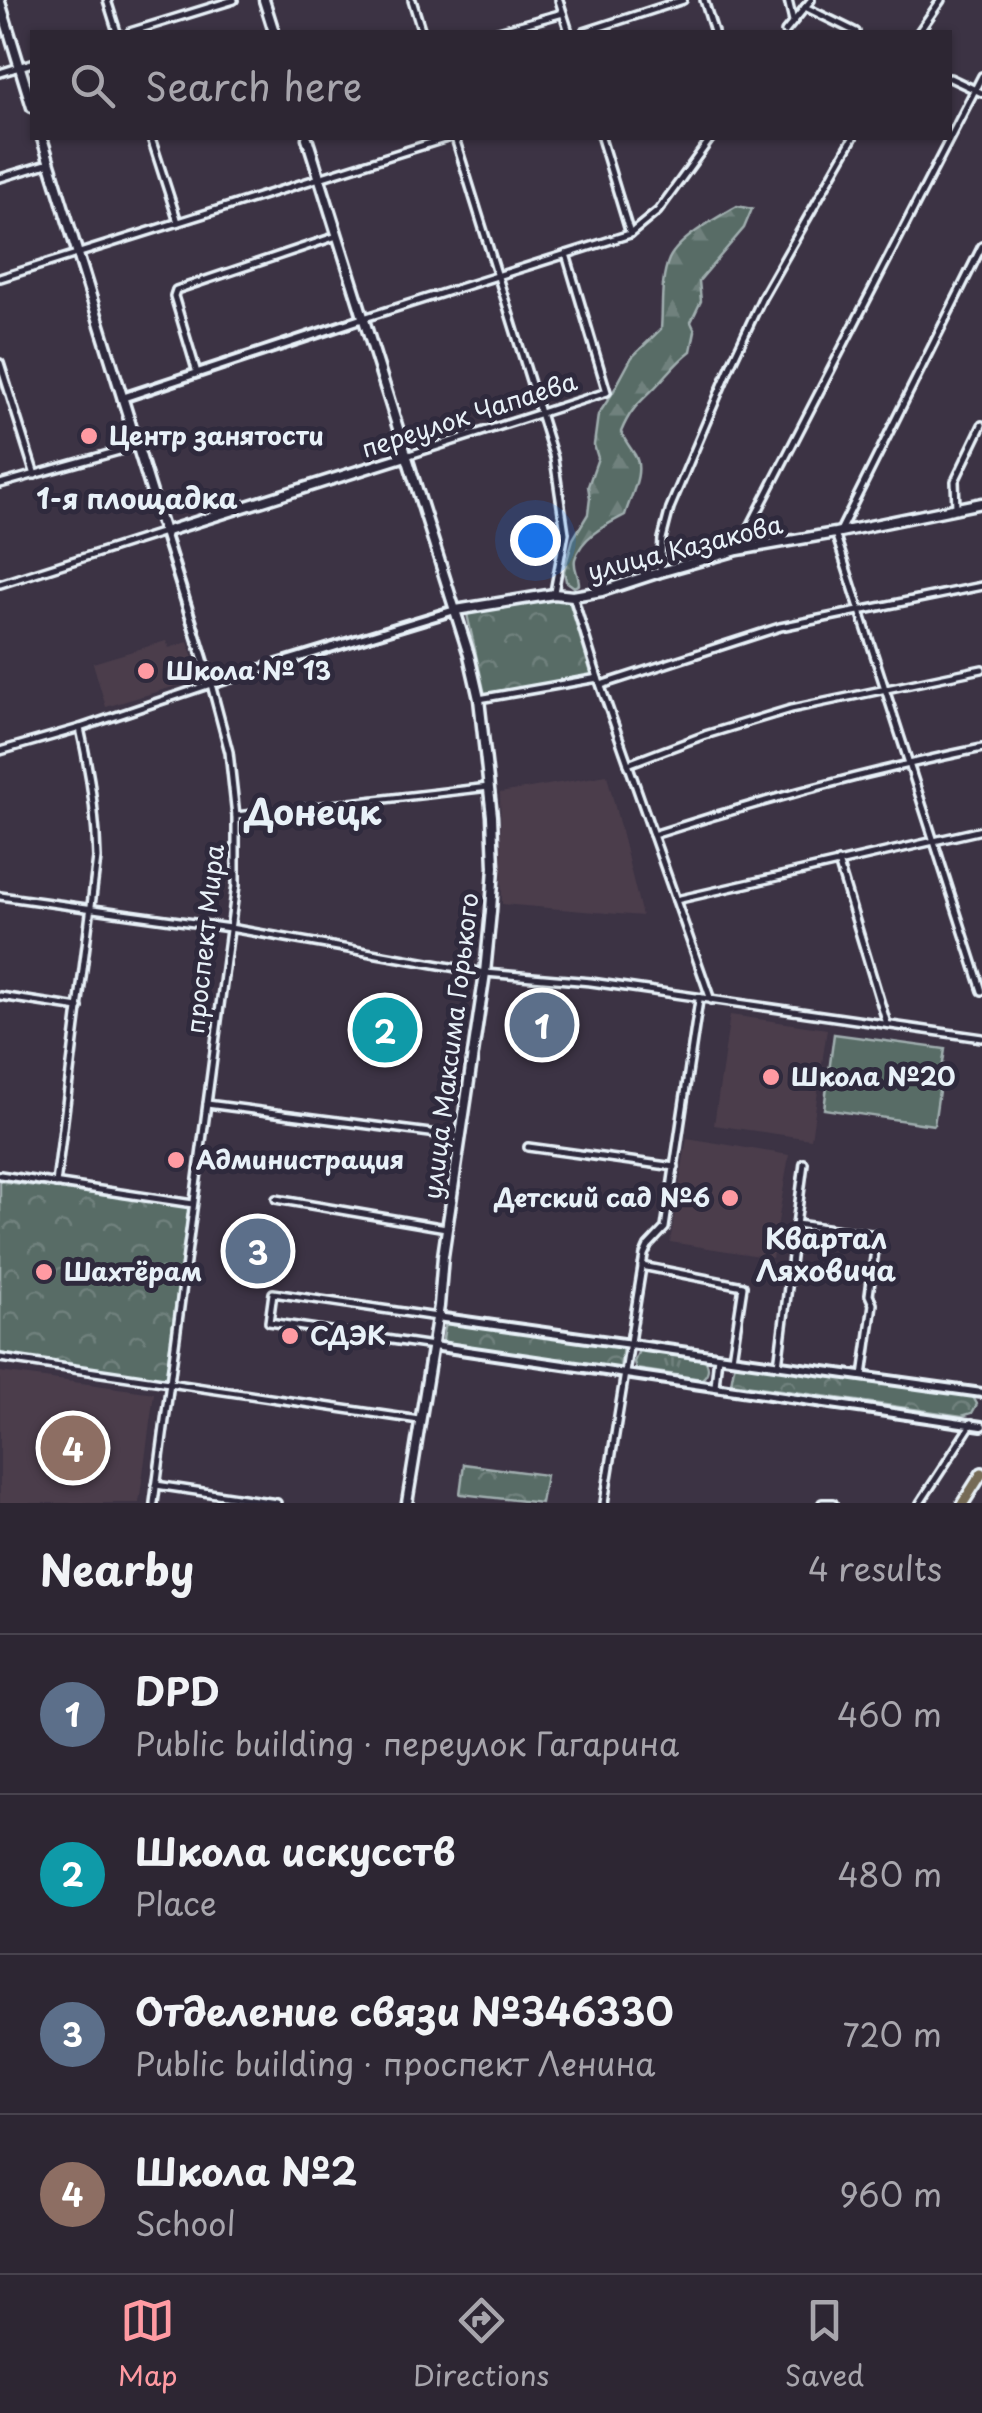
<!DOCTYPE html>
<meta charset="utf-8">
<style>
:root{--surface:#2d2633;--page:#352e3b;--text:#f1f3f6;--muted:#a7a5ac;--line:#48434e;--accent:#ff9aa2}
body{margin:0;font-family:"Playpen Sans",sans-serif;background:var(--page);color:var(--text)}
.you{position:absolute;left:535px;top:540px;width:35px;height:35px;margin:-25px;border:8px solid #fff;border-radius:50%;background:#1a73e8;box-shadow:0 0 0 15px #1a73e833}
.badge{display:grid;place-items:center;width:65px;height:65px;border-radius:50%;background:var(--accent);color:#fff;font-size:32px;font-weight:700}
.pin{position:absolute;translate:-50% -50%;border:5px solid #fff;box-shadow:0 2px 10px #0006}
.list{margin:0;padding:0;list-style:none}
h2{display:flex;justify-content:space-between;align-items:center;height:130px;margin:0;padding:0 40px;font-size:42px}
h2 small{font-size:32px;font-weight:400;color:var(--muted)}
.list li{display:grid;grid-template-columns:65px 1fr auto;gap:30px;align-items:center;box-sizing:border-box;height:160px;padding:0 40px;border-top:2px solid var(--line)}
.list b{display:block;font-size:38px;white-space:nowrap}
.list p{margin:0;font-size:32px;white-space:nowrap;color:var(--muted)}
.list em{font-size:32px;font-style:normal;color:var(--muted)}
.icon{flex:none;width:55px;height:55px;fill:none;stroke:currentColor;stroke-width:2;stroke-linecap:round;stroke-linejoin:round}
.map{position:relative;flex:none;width:982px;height:1503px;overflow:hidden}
.search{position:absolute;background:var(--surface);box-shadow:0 2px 8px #0004;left:30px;right:30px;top:30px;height:110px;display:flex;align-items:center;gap:25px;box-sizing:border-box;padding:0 35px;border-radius:0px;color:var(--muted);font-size:38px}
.sheet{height:770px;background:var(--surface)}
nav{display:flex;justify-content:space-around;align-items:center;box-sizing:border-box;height:140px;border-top:2px solid var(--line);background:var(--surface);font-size:28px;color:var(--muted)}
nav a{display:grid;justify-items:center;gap:5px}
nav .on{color:var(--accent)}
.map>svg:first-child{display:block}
</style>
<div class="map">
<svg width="982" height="1503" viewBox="0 0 982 1503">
<defs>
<pattern id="grass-tufts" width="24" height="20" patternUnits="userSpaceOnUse" patternTransform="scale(2.5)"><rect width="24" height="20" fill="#586c66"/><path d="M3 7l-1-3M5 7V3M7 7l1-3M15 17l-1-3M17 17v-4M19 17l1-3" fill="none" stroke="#70817d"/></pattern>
<pattern id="forest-firs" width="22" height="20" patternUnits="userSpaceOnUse" patternTransform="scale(2.5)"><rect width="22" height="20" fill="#586c66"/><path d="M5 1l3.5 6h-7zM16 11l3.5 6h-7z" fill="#70817d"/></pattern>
<pattern id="park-crowns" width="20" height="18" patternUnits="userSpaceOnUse" patternTransform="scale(2.5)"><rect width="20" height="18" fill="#586c66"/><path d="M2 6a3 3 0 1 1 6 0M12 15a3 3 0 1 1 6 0" fill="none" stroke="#70817d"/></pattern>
</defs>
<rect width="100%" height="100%" fill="#3c3344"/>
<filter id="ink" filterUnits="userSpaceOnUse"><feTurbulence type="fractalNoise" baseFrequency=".01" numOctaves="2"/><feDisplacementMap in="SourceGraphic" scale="20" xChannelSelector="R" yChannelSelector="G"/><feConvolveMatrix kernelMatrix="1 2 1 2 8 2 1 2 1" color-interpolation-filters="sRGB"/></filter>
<g filter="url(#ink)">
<g fill="#4b3e4c">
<path d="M 166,641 L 169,648 L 188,642 L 199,679 L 106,707 L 93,663 Z"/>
<path d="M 607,775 L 642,916 L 502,904 L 500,793 Z"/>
<path d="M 730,1015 L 827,1029 L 811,1139 L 714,1125 Z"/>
<path d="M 687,1138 L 789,1155 L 772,1258 L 670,1242 Z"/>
<path d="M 0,1372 L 154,1393 L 139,1503 L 0,1503 Z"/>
</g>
<path fill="url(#grass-tufts)" stroke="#a0aeaf" stroke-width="2.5" d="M 639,1350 L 705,1360 C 710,1367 708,1374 702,1379 L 636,1369 L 634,1362 Z"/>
<path fill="url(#forest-firs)" stroke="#a0aeaf" stroke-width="2.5" d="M 737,206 L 752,209 L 744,228 L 699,281 L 701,301 L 691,322 L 695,331 L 691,351 C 679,360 671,370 661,381 C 643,401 632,405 621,432 C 625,441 630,447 635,455 C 645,472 630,497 625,515 C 606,525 582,536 575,559 C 573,568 579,575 579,584 L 574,587 L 566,581 L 564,571 L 573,539 L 588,514 L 590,498 L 588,486 L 598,458 L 594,445 L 598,415 L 612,394 L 632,357 L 661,329 C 663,306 660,280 669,259 C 679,238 718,217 737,206 Z"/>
<g fill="url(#park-crowns)" stroke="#a0aeaf" stroke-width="2.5">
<path d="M 561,598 L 569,601 L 592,676 L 485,695 L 467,614 Z"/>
<path d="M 0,1181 L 189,1207 L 165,1383 L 0,1361 Z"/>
<path d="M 446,1321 L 623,1346 L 620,1369 L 442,1344 Z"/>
<path d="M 735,1362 L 966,1395 L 973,1397 L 977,1404 L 972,1413 L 962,1416 L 731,1383 Z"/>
<path d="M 464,1464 L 546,1475 L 541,1503 L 460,1494 Z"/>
</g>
<path fill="#586c66" stroke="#a0aeaf" stroke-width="2.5" d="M 834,1034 L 945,1049 L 934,1125 L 824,1109 Z"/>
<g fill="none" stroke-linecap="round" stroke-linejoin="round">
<defs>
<g id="minor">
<path d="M 107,0 L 117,32"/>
<path d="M 412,0 L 422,32"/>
<path d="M 559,0 L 569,32"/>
<path d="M 704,0 L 714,32"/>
<path d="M 788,0 L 793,21"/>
<path d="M 805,7 L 856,32"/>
<path d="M 130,32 L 234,0"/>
<path d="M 495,32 L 563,13"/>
<path d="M 584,32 L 683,0"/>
<path d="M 785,32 L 811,0"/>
<path d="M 919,32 L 941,0"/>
<path d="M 0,73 L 32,63"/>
<path d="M 950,78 L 982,93"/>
<path d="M 151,138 L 178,222"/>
<path d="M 455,138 L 554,458 L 565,533 L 554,592"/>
<path d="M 601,138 L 630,234"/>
<path d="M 0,178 L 50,163"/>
<path d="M 0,278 L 447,138"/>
<path d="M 364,318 L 630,234 L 658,211 L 711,138"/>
<path d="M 0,363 L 35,475"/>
<path d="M 197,373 L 174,296 L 176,290 L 337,236"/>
<path d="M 406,456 L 607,392 L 566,254"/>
<path d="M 0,484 L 137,446"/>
<path d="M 956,508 L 955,481 L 982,425"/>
<path d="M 840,531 L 982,246"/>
<path d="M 835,533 L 982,991"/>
<path d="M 738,550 L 982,76"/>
<path d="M 660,572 L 662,539 L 670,508 L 732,362 L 762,298 L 853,138"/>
<path d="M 0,584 L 164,532"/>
<path d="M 573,596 L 598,678 L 711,1000"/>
<path d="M 601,685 L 780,627 L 982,586"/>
<path d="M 479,699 L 598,678"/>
<path d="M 0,751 L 80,728 L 211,684 L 229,752 L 236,816 L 236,885 L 154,1503"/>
<path d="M 628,764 L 705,735 L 791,709 L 982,669"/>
<path d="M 236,816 L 489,787"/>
<path d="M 653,835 C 762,800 870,771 982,748"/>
<path d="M 838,862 L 887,1024"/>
<path d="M 0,896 L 230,928 L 485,973 L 591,982 L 982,1038"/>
<path d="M 676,900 L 982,830"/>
<path d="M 0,996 L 79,1008"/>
<path d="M 207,1104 L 461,1137"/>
<path d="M 528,1147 L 675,1167"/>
<path d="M 0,1175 L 193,1204"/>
<path d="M 56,1184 L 97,858 C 96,813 90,772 80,728"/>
<path d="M 276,1199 L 446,1228"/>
<path d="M 796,1224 L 877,1235 L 869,1295 L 873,1304 L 863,1376"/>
<path d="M 642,1266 L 743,1286 L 732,1358"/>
<path d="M 433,1346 L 269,1322 L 273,1293 L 437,1317"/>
<path d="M 0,1358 L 419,1420"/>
<path d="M 778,1365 L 804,1163"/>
<path d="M 715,1386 L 718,1356"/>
<path d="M 156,1485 L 277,1503"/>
<path d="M 604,1503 L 644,1255 L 648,1246 L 665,1228 L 699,1000"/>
<path d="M 822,1503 L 833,1503"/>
<path d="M 920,1503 L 972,1423"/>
</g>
<g id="tertiary">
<path d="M 122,398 L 364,318"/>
<path d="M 164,532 L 211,684 L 455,610"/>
<path d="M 437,1317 L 982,1393"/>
<path d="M 433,1346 L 982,1426"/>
</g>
<g id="secondary">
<path d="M 264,0 L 274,32"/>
<path d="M 0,2 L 32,107"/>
<path d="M 42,138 L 164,532 L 406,456"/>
<path d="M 307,138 L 469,655 L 479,699 L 492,816 L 494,867 L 491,911 L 485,973 L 443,1256 L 439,1306 L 407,1503"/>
<path d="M 456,610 L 554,594 L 573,596 L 602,591 L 660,572 L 738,550 L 835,533 L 982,503"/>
</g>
<path id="trunk" d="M 963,1503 L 982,1473"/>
</defs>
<use href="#minor" stroke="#e8f1f8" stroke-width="12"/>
<use href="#tertiary" stroke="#e8f1f8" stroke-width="14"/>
<use href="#secondary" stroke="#e8f1f8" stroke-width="15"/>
<use href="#trunk" stroke="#e8f1f8" stroke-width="16"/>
<use href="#minor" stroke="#2f2a3d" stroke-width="5"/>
<use href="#tertiary" stroke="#2f2a3d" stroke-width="6"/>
<use href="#secondary" stroke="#2f2a3d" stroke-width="8"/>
<use href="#trunk" stroke="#756a55" stroke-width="9"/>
</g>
</g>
<g fill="#ff9aa2" stroke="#2f2a3d" stroke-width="4">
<circle cx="89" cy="436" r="10"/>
<circle cx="146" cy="671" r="10"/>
<circle cx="771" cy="1077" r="10"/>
<circle cx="176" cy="1160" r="10"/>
<circle cx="730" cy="1198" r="10"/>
<circle cx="44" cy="1272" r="10"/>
<circle cx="290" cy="1336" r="10"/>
</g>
<g text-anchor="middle" stroke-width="10" stroke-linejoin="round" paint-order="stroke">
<g font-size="25" fill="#e8f1f8" stroke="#2f2a3d">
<text transform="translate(469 415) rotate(-18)" y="9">переулок Чапаева</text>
<text transform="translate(685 548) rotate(-14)" y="9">улица Казакова</text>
<text transform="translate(205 939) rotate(-84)" y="9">проспект Мира</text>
<text transform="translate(451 1046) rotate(-83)" y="9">улица Максима Горького</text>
</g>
<g font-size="25" font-weight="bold" fill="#e8f1f8" stroke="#2f2a3d" text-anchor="start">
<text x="109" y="445">Центр занятости</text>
<text x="166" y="680">Школа № 13</text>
<text x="791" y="1086">Школа №20</text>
<text x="196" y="1169">Администрация</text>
<text x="710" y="1207" text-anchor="end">Детский сад №6</text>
<text x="64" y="1281">Шахтёрам</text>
<text x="310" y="1345">СДЭК</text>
</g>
<g font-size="28" font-weight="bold" fill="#e8f1f8" stroke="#2f2a3d">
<text x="137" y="509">1-я площадка</text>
<text x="826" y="1249">Квартал<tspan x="826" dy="32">Ляховича</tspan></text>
</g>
<g font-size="35" font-weight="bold" fill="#e8f1f8" stroke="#2f2a3d">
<text x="313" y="825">Донецк</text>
</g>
</g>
</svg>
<div class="you"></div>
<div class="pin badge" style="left:542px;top:1025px;background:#5c6f8a">1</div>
<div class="pin badge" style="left:385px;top:1030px;background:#0f9aa8">2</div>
<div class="pin badge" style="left:258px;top:1251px;background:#5c6f8a">3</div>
<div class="pin badge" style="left:73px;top:1448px;background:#8d6e63">4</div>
<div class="search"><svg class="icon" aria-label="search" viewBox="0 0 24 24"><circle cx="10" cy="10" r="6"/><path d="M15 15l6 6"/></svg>Search here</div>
</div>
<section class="sheet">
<h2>Nearby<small>4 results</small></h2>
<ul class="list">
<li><span class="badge" style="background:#5c6f8a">1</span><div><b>DPD</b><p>Public building · переулок Гагарина</p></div><em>460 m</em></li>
<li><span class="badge" style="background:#0f9aa8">2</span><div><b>Школа искусств</b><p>Place</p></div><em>480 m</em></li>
<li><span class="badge" style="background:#5c6f8a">3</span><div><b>Отделение связи №346330</b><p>Public building · проспект Ленина</p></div><em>720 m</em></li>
<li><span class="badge" style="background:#8d6e63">4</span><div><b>Школа №2</b><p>School</p></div><em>960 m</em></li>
</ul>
</section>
<nav>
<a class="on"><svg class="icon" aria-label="map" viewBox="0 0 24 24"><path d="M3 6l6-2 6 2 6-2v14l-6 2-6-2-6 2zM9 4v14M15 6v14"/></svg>Map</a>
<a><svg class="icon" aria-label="directions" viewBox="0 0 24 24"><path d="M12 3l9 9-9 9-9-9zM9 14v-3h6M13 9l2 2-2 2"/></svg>Directions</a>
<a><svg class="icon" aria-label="saved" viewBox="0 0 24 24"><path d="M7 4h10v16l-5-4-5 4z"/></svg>Saved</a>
</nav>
